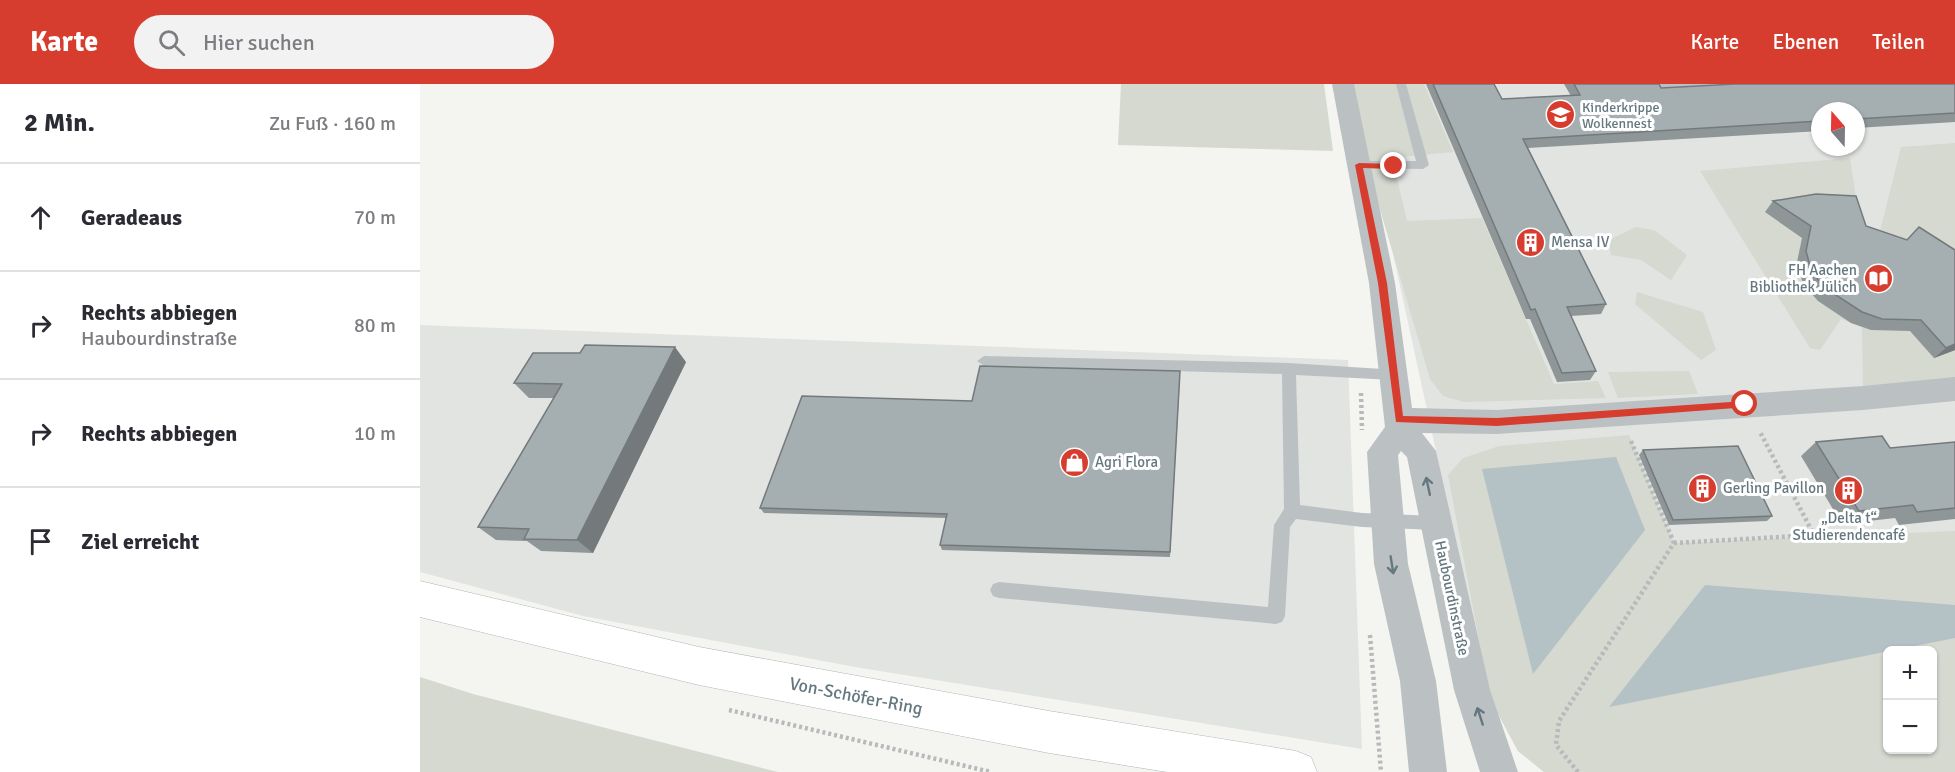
<!DOCTYPE html>
<html lang="de">
<meta charset="utf-8">
<style>
:root{--surface:#fff;--page:#f2f2f3;--text:#2b2b33;--muted:#7c7c81;--line:#e1e1e2;--accent:#d73d2e}
body{margin:0;font-family:Signika,sans-serif;background:var(--page);color:var(--text)}
.controls{position:absolute;right:18px;bottom:18px;display:grid;overflow:hidden;border-radius:9px;box-shadow:0 2px 4px #0004}
.controls button{width:54px;height:54px;display:grid;place-items:center;padding:0;border:0;border-bottom:2px solid var(--line);background:var(--surface);color:var(--text);font:30px sans-serif}
.compass{position:absolute;left:1391px;top:18px;width:54px;height:54px;border-radius:50%;background:var(--surface);box-shadow:0 2px 4px #0004;rotate:340deg}
.stop{position:absolute;width:18px;height:18px;margin:-14px;border:4px solid #d73d2e;border-radius:50%;background:#fff}
.stop.end{background:#d73d2e;border-color:#fff;box-shadow:0 2px 6px #0008}
.list{margin:0;padding:0;list-style:none}
h2{display:flex;justify-content:space-between;align-items:center;height:78px;margin:0;padding:0 24px;font-size:26px}
h2 small{font-size:20px;font-weight:400;color:var(--muted)}
.list li{display:grid;grid-template-columns:39px 1fr auto;gap:18px;align-items:center;box-sizing:border-box;height:108px;padding:0 24px;border-top:2px solid var(--line)}
.list b{display:block;font-size:22px;white-space:nowrap}
.list p{margin:0;font-size:20px;white-space:nowrap;color:var(--muted)}
.list em{font-size:20px;font-style:normal;color:var(--muted)}
.icon{flex:none;width:33px;height:33px;fill:none;stroke:currentColor;stroke-width:2;stroke-linecap:round;stroke-linejoin:round}
.map{position:relative;flex:none;width:1535px;height:688px;overflow:hidden}
header{display:flex;align-items:center;gap:36px;box-sizing:border-box;height:84px;padding:0 30px;background:var(--accent);color:#fff}
header strong{font-size:28px}
nav{display:flex;gap:33px;margin-inline-start:auto;font-size:21px}
.search{width:420px;height:54px;background:var(--page);display:flex;align-items:center;gap:15px;box-sizing:border-box;padding:0 21px;border-radius:33px;color:var(--muted);font-size:22px}
main{display:flex}
aside{flex:1;background:var(--surface)}
.map>svg:first-child{display:block}
</style>
<header>
<strong>Karte</strong>
<div class="search"><svg class="icon" aria-label="search" viewBox="0 0 24 24"><circle cx="10" cy="10" r="6"/><path d="M15 15l6 6"/></svg>Hier suchen</div>
<nav><a>Karte</a><a>Ebenen</a><a>Teilen</a></nav>
</header>
<main>
<aside>
<h2>2 Min.<small>Zu Fuß · 160 m</small></h2>
<ul class="list">
<li><svg class="icon" aria-label="ahead" viewBox="0 0 24 24"><path d="M12 20V5M6 11l6-6 6 6"/></svg><div><b>Geradeaus</b></div><em>70 m</em></li>
<li><svg class="icon" aria-label="right" viewBox="0 0 24 24"><path d="M7 20v-9h11M14 6l5 5-5 5"/></svg><div><b>Rechts abbiegen</b><p>Haubourdinstraße</p></div><em>80 m</em></li>
<li><svg class="icon" aria-label="right" viewBox="0 0 24 24"><path d="M7 20v-9h11M14 6l5 5-5 5"/></svg><div><b>Rechts abbiegen</b></div><em>10 m</em></li>
<li><svg class="icon" aria-label="arrive" viewBox="0 0 24 24"><path d="M6 21V4h12l-3 4 3 4H6"/></svg><div><b>Ziel erreicht</b></div></li>
</ul>
</aside>
<div class="map">
<svg width="1535" height="688" viewBox="0 0 1535 688">
<rect width="100%" height="100%" fill="#f4f4f1"/>
<g fill="#e2e4e2" fill-rule="evenodd">
<path d="M 936,0 L 1535,0 L 1535,688 L 1124,688 L 1098,667 L 1070,615 ZM 1400,27 L 1436,27 L 1436,63 L 1400,63 ZM 1468,566 L 1512,566 L 1512,666 L 1468,666 Z"/>
<path d="M 0,241 L 928,276 L 942,665 L 435,583 L 163,532 L 0,488 Z"/>
</g>
<g fill="#d5d9d0" fill-rule="evenodd">
<path d="M 701,0 L 904,0 L 913,67 L 698,61 Z"/>
<path d="M 923,0 L 1004,0 L 1033,68 L 972,74 L 987,137 L 1062,134 L 1134,300 L 1178,297 L 1186,314 L 1044,318 L 1023,312 L 1010,295 Z"/>
<path d="M 1535,59 L 1535,298 L 1443,302 L 1442,243 L 1421,235 L 1400,266 L 1390,264 L 1280,87 L 1430,74 L 1442,155 L 1457,159 L 1481,63 Z"/>
<path d="M 1216,143 L 1234,146 L 1267,171 L 1251,196 L 1221,176 L 1191,171 L 1189,156 Z"/>
<path d="M 1217,208 L 1283,228 L 1296,266 L 1281,276 L 1215,220 Z"/>
<path d="M 1269,287 L 1278,310 L 1198,314 L 1188,288 Z"/>
<path d="M 1209,351 L 1254,459 L 1535,447 L 1535,688 L 1124,688 L 1098,667 L 1070,615 L 1028,391 L 1043,374 L 1079,362 ZM 1468,566 L 1512,566 L 1512,666 L 1468,666 Z"/>
<path d="M 0,593 L 53,610 L 358,688 L 0,688 Z"/>
</g>
<g fill="#b4c2c5">
<path d="M 1196,373 L 1225,446 L 1113,590 L 1062,385 Z"/>
<path d="M 1285,501 L 1535,521 L 1535,554 L 1189,623 Z"/>
</g>
<g fill="none" stroke-linecap="round" stroke-linejoin="round">
<defs>
<path id="secondary" d="M 0,497 L 279,563 L 629,627 L 876,667 L 891,673 L 897,688 L 747,688 L 629,669 L 279,601 L 0,533 Z"/>
</defs>
<use href="#secondary" stroke="#aeb5b8" stroke-width="1"/>
<g stroke="#b6babb" stroke-width="4.5" stroke-dasharray="3 3" stroke-linecap="butt">
<path d="M 941,309 L 942,346"/>
<path d="M 1211,357 L 1254,459"/>
<path d="M 1254,459 L 1394,451 L 1340,348"/>
<path d="M 950,551 L 961,688"/>
<path d="M 309,626 L 571,688"/>
<path d="M 1158,688 L 1136,661 L 1139,637 L 1254,459"/>
</g>
<g fill="#bbc1c3" fill-rule="evenodd">
<path d="M 976,0 L 986,0 L 1009,81 L 1003,85 L 935,84 L 933,81 L 939,77 L 996,77 Z"/>
<path d="M 1236,0 L 1309,0 L 1304,3 L 1244,7 Z"/>
<path d="M 564,272 L 869,279 L 978,286 L 980,290 L 973,296 L 876,291 L 880,421 L 942,429 L 1016,432 L 1022,434 L 1024,439 L 1022,444 L 1016,446 L 942,443 L 876,435 L 870,443 L 865,532 L 862,538 L 856,540 L 579,514 L 573,512 L 570,506 L 573,500 L 579,498 L 848,523 L 854,441 L 864,425 L 862,290 L 564,282 L 557,277 Z"/>
</g>
<path fill="#bbc1c3" fill-rule="evenodd" d="M 912,0 L 934,0 L 975,199 L 992,324 L 1077,326 L 1443,302 L 1535,293 L 1535,317 L 1443,326 L 1077,350 L 1002,349 L 1016,367 L 1070,606 L 1098,688 L 1060,688 L 1034,606 L 987,373 L 981,367 L 978,371 L 988,480 L 1016,597 L 1027,688 L 989,688 L 980,597 L 954,480 L 947,368 L 965,343 L 949,199 Z"/>
<use href="#secondary" fill="#fff" fill-rule="evenodd"/>
</g>
<g fill="#8e9698">
<path d="M 1006,0 L 1074,0 L 1082,15 L 1151,12 L 1144,0 L 1239,0 L 1241,4 L 1535,0 L 1535,38 L 1436,44 L 1436,27 L 1400,27 L 1400,47 L 1108,64 L 1186,220 L 1181,230 L 1151,232 L 1176,287 L 1170,296 L 1137,298 L 1110,235 L 1106,235 Z"/>
<path d="M 1353,117 L 1446,142 L 1486,156 L 1535,166 L 1535,266 L 1514,274 L 1490,247 L 1451,246 L 1431,239 L 1398,217 L 1383,200 L 1377,178 L 1382,154 L 1345,128 Z"/>
<path d="M 266,278 L 173,469 L 121,467 L 107,457 L 76,456 L 58,443 L 134,314 L 109,314 L 94,299 Z"/>
<path d="M 760,293 L 750,473 L 522,466 L 520,461 L 526,434 L 344,429 L 340,424 L 552,317 Z"/>
<path d="M 1396,358 L 1470,364 L 1535,358 L 1535,435 L 1479,441 L 1475,434 L 1422,440 L 1381,372 Z"/>
<path d="M 1223,366 L 1352,432 L 1347,437 L 1249,441 L 1219,371 Z"/>
</g>
<g fill="#747a7c">
<path d="M 1535,260 L 1535,266 L 1514,274 L 1526,264 Z"/>
<path d="M 255,263 L 266,278 L 173,469 L 157,456 Z"/>
</g>
<g fill="#a5aeb1" stroke="#747a7c" stroke-width="1.5">
<path d="M 1013,0 L 1074,0 L 1082,15 L 1160,11 L 1154,0 L 1239,0 L 1241,4 L 1315,0 L 1535,0 L 1535,29 L 1436,35 L 1436,27 L 1400,27 L 1400,37 L 1103,55 L 1186,220 L 1147,223 L 1176,287 L 1142,289 L 1115,225 L 1111,226 Z"/>
<path d="M 1396,110 L 1436,112 L 1446,142 L 1487,156 L 1499,143 L 1535,166 L 1535,260 L 1526,264 L 1501,236 L 1462,235 L 1442,228 L 1408,206 L 1392,189 L 1386,167 L 1391,142 L 1353,117 Z"/>
<path d="M 165,261 L 255,263 L 157,456 L 104,455 L 109,445 L 58,443 L 142,300 L 94,299 L 113,269 L 160,269 Z"/>
<path d="M 560,282 L 760,287 L 750,468 L 520,461 L 527,430 L 340,424 L 382,312 L 552,317 Z"/>
<path d="M 1462,352 L 1470,364 L 1535,358 L 1535,424 L 1497,428 L 1493,421 L 1439,427 L 1396,358 Z"/>
<path d="M 1318,362 L 1352,432 L 1253,436 L 1223,366 Z"/>
</g>
<defs><path id="oneway-shaft" d="M-6 0H5M1.5-3L5.5 0L1.5 3" fill="none" stroke-width="1.6" stroke-linecap="round" stroke-linejoin="round" transform="scale(1.5)"/></defs>
<g stroke="#657880">
<use href="#oneway-shaft" transform="translate(1008 402) rotate(-102)"/>
<use href="#oneway-shaft" transform="translate(972 481) rotate(81)"/>
<use href="#oneway-shaft" transform="translate(1060 632) rotate(-108)"/>
</g>
<path fill="#d73d2e" d="M 939,79 L 974,80 L 977,82 L 974,85 L 943,84 L 967,199 L 983,332 L 1077,334 L 1325,317 L 1330,320 L 1329,323 L 1077,342 L 976,338 L 958,199 L 935,81 Z"/>
<defs>
<symbol id="school-disc" viewBox="-11 -11 22 22"><circle r="9.5" fill="#d73d2e" stroke="#fff"/><path d="M0-5L7-2L0 1L-7-2ZM-4 1L0 2.5L4 1V4Q0 6-4 4Z" fill="#fff"/></symbol>
<symbol id="building-disc" viewBox="-11 -11 22 22"><circle r="9.5" fill="#d73d2e" stroke="#fff"/><path d="M-4-6H4V6H1V3H-1V6H-4ZM-2.5-4.3h1.7v1.8h-1.7ZM.8-4.3h1.7v1.8H.8ZM-2.5-1h1.7V.8h-1.7ZM.8-1h1.7V.8H.8Z" fill="#fff"/></symbol>
<symbol id="library-disc" viewBox="-11 -11 22 22"><circle r="9.5" fill="#d73d2e" stroke="#fff"/><path d="M-6-4Q-3-5.5-.7-3.5V5Q-3 3-6 4ZM6-4Q3-5.5 .7-3.5V5Q3 3 6 4Z" fill="#fff"/></symbol>
<symbol id="shop-disc" viewBox="-11 -11 22 22"><circle r="9.5" fill="#d73d2e" stroke="#fff"/><path d="M-5-2.5h2.3a2.7 3.5 0 0 1 5.4 0H5L5.5 6h-11ZM-1.5-2.5h3a1.5 2.3 0 0 0-3 0Z" fill="#fff"/></symbol>
</defs>
<g fill-rule="evenodd">
<use href="#school-disc" x="1124" y="14" width="33" height="33"/>
<use href="#building-disc" x="1094" y="142" width="33" height="33"/>
<use href="#library-disc" x="1442" y="178" width="33" height="33"/>
<use href="#shop-disc" x="638" y="362" width="33" height="33"/>
<use href="#building-disc" x="1266" y="388" width="33" height="33"/>
<use href="#building-disc" x="1412" y="390" width="33" height="33"/>
</g>
<g text-anchor="middle" stroke-width="6" stroke-linejoin="round" paint-order="stroke">
<g font-size="14" fill="#657880" stroke="#fff" text-anchor="start">
<text x="1162" y="28">Kinderkrippe<tspan x="1162" dy="16">Wolkennest</tspan></text>
</g>
<g font-size="15" fill="#657880" stroke="#fff" text-anchor="start">
<text x="1131" y="163">Mensa IV</text>
<text x="1437" y="191" text-anchor="end">FH Aachen<tspan x="1437" dy="17">Bibliothek Jülich</tspan></text>
<text x="675" y="383">Agri Flora</text>
<text x="1303" y="409">Gerling Pavillon</text>
<text x="1429" y="439" text-anchor="middle">„Delta t“<tspan x="1429" dy="17">Studierendencafé</tspan></text>
</g>
<g font-size="15" fill="#657880" stroke="#fff">
<text transform="translate(1032 514) rotate(78)" y="5">Haubourdinstraße</text>
</g>
<g font-size="18" fill="#657880" stroke="#fff">
<text transform="translate(436 612) rotate(11)" y="6">Von-Schöfer-Ring</text>
</g>
</g>
</svg>
<div class="controls">
<button>+</button>
<button>−</button>
</div>
<svg class="compass" viewBox="-18 -18 36 36"><path d="M0-13l5 13h-10z" fill="#e53935"/><path d="M0 13l5-13h-10z" fill="#7c7c81"/></svg>
<div class="stop" style="left:1325px;top:320px"></div>
<div class="stop end" style="left:974px;top:82px"></div>
</div>
</main>
